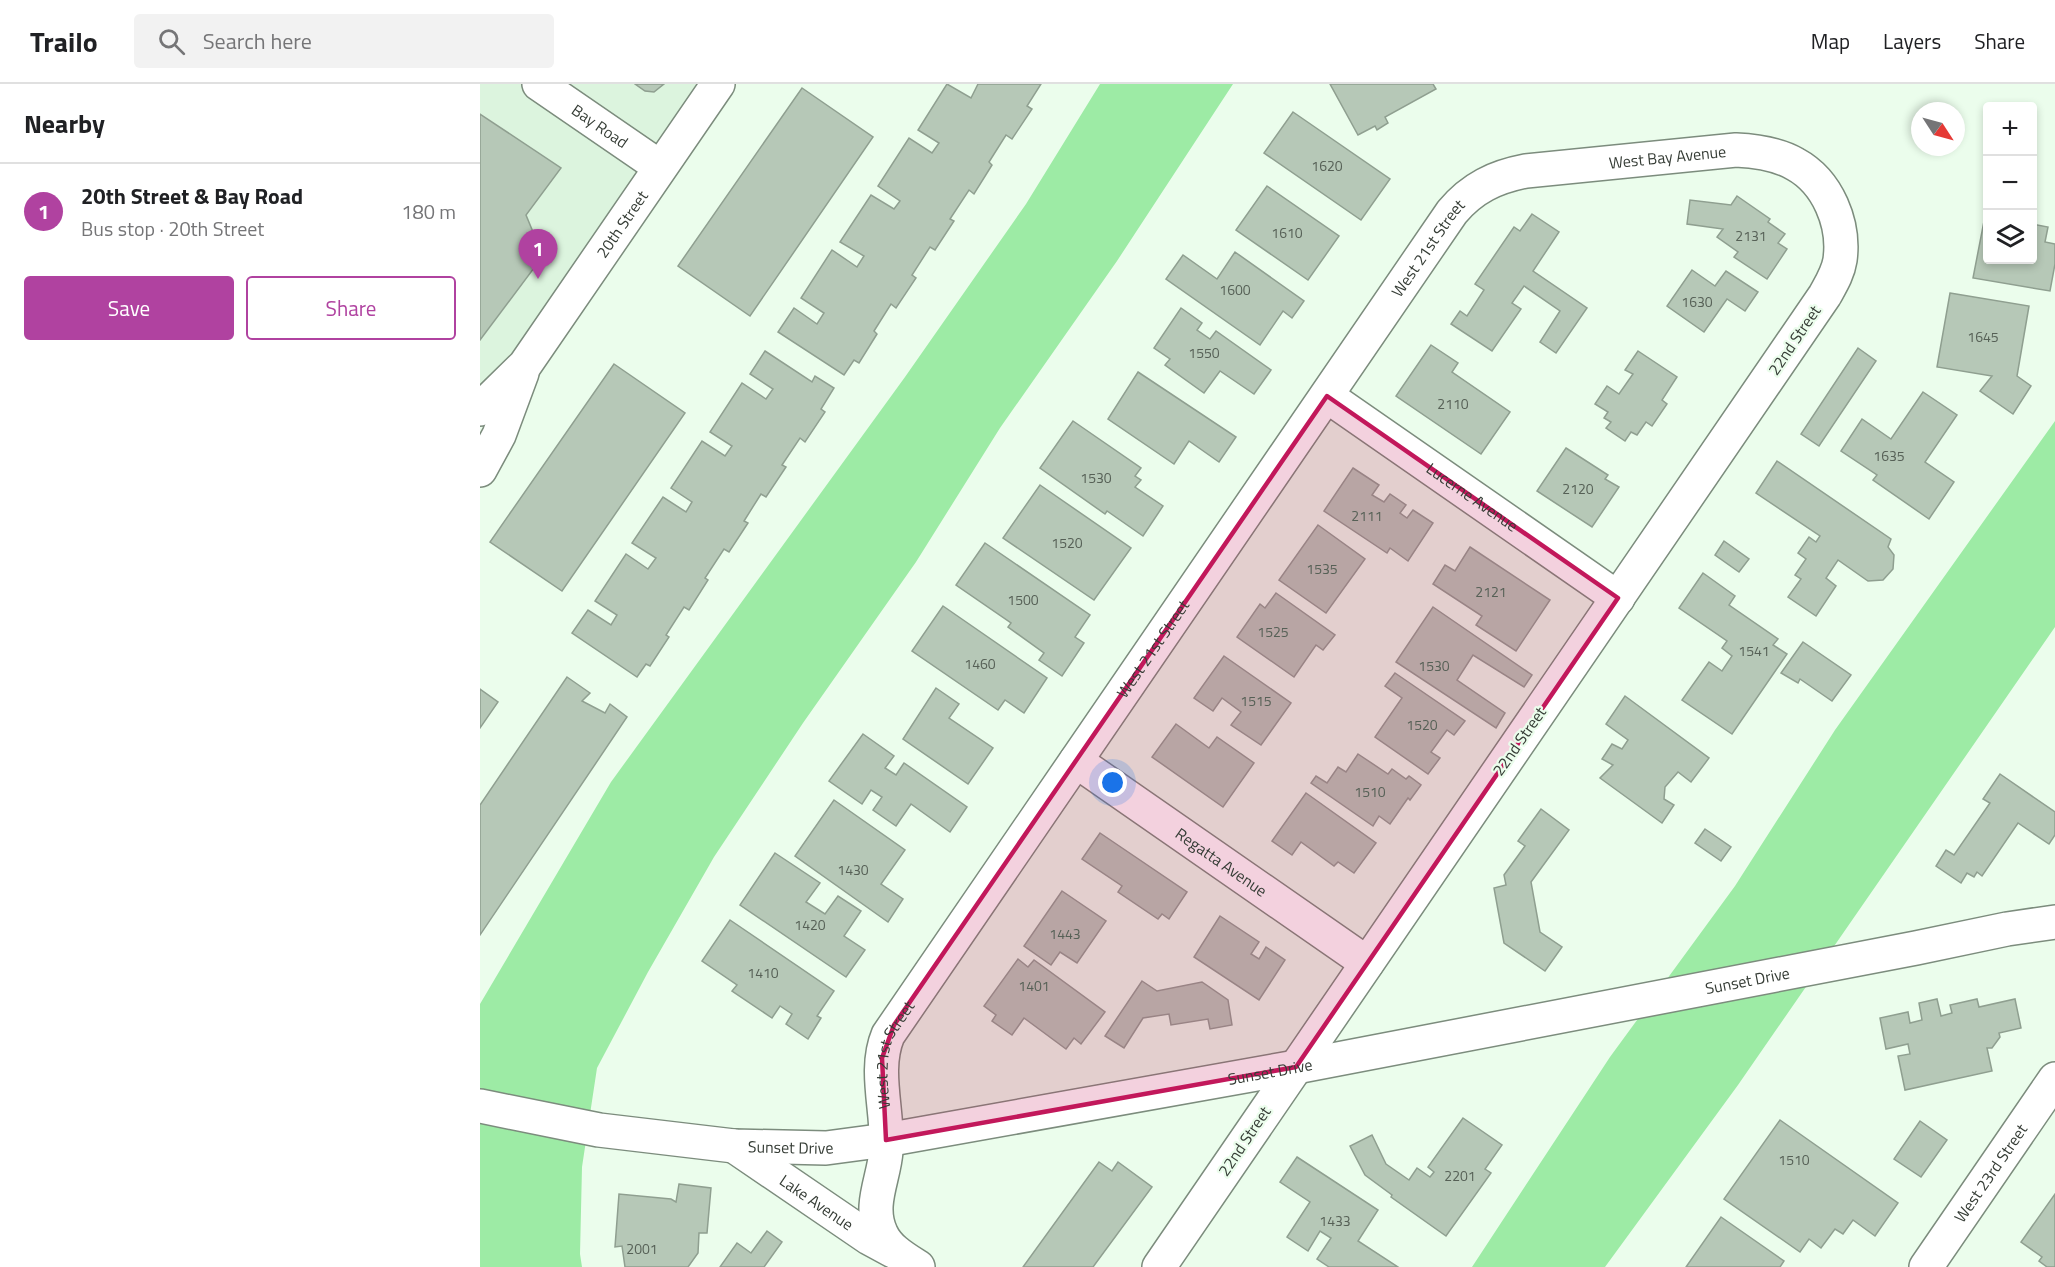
<!DOCTYPE html>
<meta charset="utf-8">
<style>
:root{--surface:#fff;--page:#f2f2f2;--text:#202124;--muted:#757577;--line:#e0e0e0;--accent:#b042a0}
body{margin:0;font-family:"Titillium Web",sans-serif;background:var(--page);color:var(--text)}
.controls{position:absolute;right:18px;top:18px;display:grid;overflow:hidden;border-radius:6px;box-shadow:0 3px 9px #0003}
.controls button{width:54px;height:54px;display:grid;place-items:center;padding:0;border:0;border-bottom:2px solid var(--line);background:var(--surface);color:var(--text);font:30px sans-serif}
.compass{position:absolute;left:1431px;top:18px;width:54px;height:54px;border-radius:50%;background:var(--surface);box-shadow:0 3px 9px #0003;rotate:126deg}
.you{position:absolute;left:633px;top:699px;width:21px;height:21px;margin:-15px;border:4px solid #fff;border-radius:50%;background:#1a73e8;box-shadow:0 0 0 9px #1a73e833}
.badge{display:grid;place-items:center;width:39px;height:39px;border-radius:50%;background:var(--accent);color:#fff;font-size:20px;font-weight:700}
.pin{position:absolute;translate:-50% -50px;filter:drop-shadow(0 2px 3px #0008)}
.pin::after{content:'';position:absolute;top:32px;width:21px;height:18px;background:inherit;clip-path:polygon(0 0,100% 0,50% 100%)}
.list{margin:0;padding:0;list-style:none}
h2{display:flex;justify-content:space-between;align-items:center;height:78px;margin:0;padding:0 24px;font-size:26px}
h2 small{font-size:20px;font-weight:400;color:var(--muted)}
.list li{display:grid;grid-template-columns:39px 1fr auto;gap:18px;align-items:center;box-sizing:border-box;height:96px;padding:0 24px;border-top:2px solid var(--line)}
.list b{display:block;font-size:22px;white-space:nowrap}
.list p{margin:0;font-size:20px;white-space:nowrap;color:var(--muted)}
.list em{font-size:20px;font-style:normal;color:var(--muted)}
.actions{display:flex;gap:12px;padding:18px 24px}
.actions a{flex:1;padding:14px 0;border:2px solid var(--accent);border-radius:6px;text-align:center;font-size:21px;color:var(--accent)}
.actions .main{background:var(--accent);color:#fff}
.icon{flex:none;width:33px;height:33px;fill:none;stroke:currentColor;stroke-width:2;stroke-linecap:round;stroke-linejoin:round}
.map{position:relative;flex:none;width:1575px;height:1183px;overflow:hidden}
header{display:flex;align-items:center;gap:36px;box-sizing:border-box;height:84px;padding:0 30px;background:var(--surface);border-bottom:2px solid var(--line)}
header strong{font-size:28px}
nav{display:flex;gap:33px;margin-inline-start:auto;font-size:21px}
.search{width:420px;height:54px;background:var(--page);display:flex;align-items:center;gap:15px;box-sizing:border-box;padding:0 21px;border-radius:6px;color:var(--muted);font-size:22px}
main{display:flex}
aside{flex:1;background:var(--surface)}
.map>svg:first-child{display:block}
</style>
<header>
<strong>Trailo</strong>
<div class="search"><svg class="icon" aria-label="search" viewBox="0 0 24 24"><circle cx="10" cy="10" r="6"/><path d="M15 15l6 6"/></svg>Search here</div>
<nav><a>Map</a><a>Layers</a><a>Share</a></nav>
</header>
<main>
<aside>
<h2>Nearby<small></small></h2>
<ul class="list">
<li><span class="badge">1</span><div><b>20th Street &amp; Bay Road</b><p>Bus stop · 20th Street</p></div><em>180 m</em></li>
</ul>
<div class="actions"><a class="main">Save</a><a>Share</a></div>
</aside>
<div class="map">
<svg width="1575" height="1183" viewBox="0 0 1575 1183">
<rect width="100%" height="100%" fill="#ebfdec"/>
<path fill="#dcf4de" d="M 0,0 L 225,0 L 0,319 Z"/>
<g fill="#9deba5">
<path d="M 620,0 L 753,0 L 637,177 L 520,344 L 436,478 L 323,639 L 234,773 L 168,888 L 117,984 L 102,1083 L 100,1170 L 102,1183 L 0,1183 L 0,920 L 131,698 L 425,293 L 546,120 Z"/>
<path d="M 1575,337 L 1575,543 L 1258,1001 L 1125,1183 L 992,1183 L 1130,973 L 1255,802 L 1355,646 Z"/>
</g>
<g fill="#b6c8b7" stroke="#8f9f90" stroke-width="1.5">
<path d="M 155,0 L 184,0 L 174,8 L 165,7 Z"/>
<path d="M 467,0 L 491,14 L 498,0 L 561,0 L 547,22 L 552,25 L 532,55 L 526,51 L 509,78 L 512,81 L 494,110 L 489,106 L 470,135 L 474,137 L 455,166 L 450,163 L 432,191 L 436,194 L 416,224 L 411,220 L 394,247 L 397,250 L 379,279 L 374,276 L 364,291 L 298,248 L 314,224 L 337,240 L 344,229 L 321,214 L 352,166 L 377,183 L 384,172 L 360,158 L 391,111 L 414,125 L 420,117 L 398,102 L 429,54 L 452,69 L 459,59 L 438,46 Z"/>
<path d="M 850,0 L 953,0 L 956,5 L 905,33 L 908,39 L 897,46 L 895,42 L 878,51 Z"/>
<path d="M 322,4 L 393,53 L 270,232 L 198,182 Z"/>
<path d="M 813,28 L 910,95 L 881,136 L 784,69 Z"/>
<path d="M 0,30 L 81,84 L 46,131 L 63,172 L 0,256 Z"/>
<path d="M 787,102 L 859,152 L 828,196 L 756,146 Z"/>
<path d="M 1257,112 L 1290,135 L 1288,138 L 1305,150 L 1298,159 L 1307,165 L 1287,195 L 1254,173 L 1258,168 L 1237,153 L 1243,145 L 1207,140 L 1210,116 L 1251,121 Z"/>
<path d="M 1052,130 L 1079,148 L 1053,187 L 1107,224 L 1076,269 L 1060,258 L 1080,227 L 1044,202 L 1032,219 L 1041,225 L 1012,267 L 971,240 L 980,227 L 987,232 L 1004,206 L 995,200 L 1034,143 L 1040,147 Z"/>
<path d="M 1505,132 L 1508,132 L 1508,176 L 1552,176 L 1552,140 L 1568,143 L 1565,158 L 1575,160 L 1575,180 L 1570,207 L 1493,194 Z"/>
<path d="M 755,168 L 824,217 L 812,234 L 803,227 L 780,261 L 686,195 L 703,171 L 737,195 Z"/>
<path d="M 1212,186 L 1235,202 L 1246,187 L 1278,208 L 1265,227 L 1247,215 L 1224,248 L 1187,222 Z"/>
<path d="M 1470,209 L 1549,222 L 1537,292 L 1551,302 L 1533,330 L 1500,307 L 1512,292 L 1457,283 Z"/>
<path d="M 701,224 L 722,239 L 717,246 L 730,255 L 736,247 L 791,286 L 774,310 L 740,287 L 724,309 L 685,281 L 690,275 L 674,264 Z"/>
<path d="M 951,261 L 978,279 L 972,288 L 1030,328 L 1001,370 L 916,312 Z"/>
<path d="M 1378,264 L 1396,277 L 1339,362 L 1321,350 Z"/>
<path d="M 285,267 L 332,298 L 335,292 L 354,304 L 341,325 L 345,328 L 325,358 L 320,354 L 302,381 L 306,383 L 286,413 L 281,410 L 264,437 L 268,439 L 249,468 L 244,465 L 225,494 L 228,496 L 209,526 L 204,523 L 186,551 L 189,553 L 170,582 L 166,580 L 157,593 L 92,549 L 108,526 L 131,541 L 137,531 L 115,517 L 146,470 L 168,485 L 176,474 L 152,459 L 183,413 L 206,428 L 212,418 L 191,404 L 222,357 L 245,372 L 252,362 L 230,348 L 262,299 L 286,315 L 293,305 L 270,290 Z"/>
<path d="M 1158,267 L 1197,293 L 1182,316 L 1187,320 L 1172,342 L 1166,338 L 1157,351 L 1151,348 L 1145,357 L 1126,344 L 1131,338 L 1124,334 L 1128,328 L 1115,320 L 1127,302 L 1139,310 L 1153,290 L 1145,286 Z"/>
<path d="M 134,280 L 205,329 L 82,507 L 10,458 Z"/>
<path d="M 658,288 L 756,353 L 739,378 L 709,357 L 694,380 L 628,335 Z"/>
<path d="M 1443,308 L 1477,331 L 1445,378 L 1474,398 L 1449,435 L 1393,396 L 1397,391 L 1361,367 L 1382,335 L 1411,355 Z"/>
<path d="M 593,337 L 661,384 L 655,392 L 661,396 L 655,403 L 683,422 L 663,452 L 627,427 L 625,430 L 560,384 Z"/>
<path d="M 1086,364 L 1128,391 L 1125,395 L 1139,403 L 1112,443 L 1057,407 Z"/>
<path d="M 1297,377 L 1411,455 L 1408,463 L 1414,471 L 1413,485 L 1403,496 L 1388,497 L 1358,476 L 1346,494 L 1356,502 L 1336,532 L 1308,513 L 1321,495 L 1315,491 L 1326,475 L 1318,469 L 1329,453 L 1336,458 L 1340,452 L 1276,409 Z"/>
<path d="M 873,384 L 899,401 L 892,411 L 904,418 L 910,410 L 926,421 L 920,429 L 927,434 L 933,426 L 953,439 L 928,477 L 910,464 L 907,469 L 844,427 Z"/>
<path d="M 560,401 L 651,464 L 614,516 L 523,454 Z"/>
<path d="M 838,441 L 885,475 L 846,529 L 799,496 Z"/>
<path d="M 1244,457 L 1269,475 L 1259,488 L 1235,471 Z"/>
<path d="M 505,459 L 610,531 L 595,553 L 604,559 L 582,592 L 559,576 L 564,569 L 528,543 L 531,539 L 476,501 Z"/>
<path d="M 990,463 L 1070,516 L 1036,567 L 996,541 L 1002,532 L 953,500 L 965,481 L 975,487 Z"/>
<path d="M 1223,489 L 1255,512 L 1249,521 L 1298,555 L 1293,561 L 1307,570 L 1252,650 L 1202,616 L 1229,578 L 1242,587 L 1252,572 L 1242,564 L 1247,557 L 1199,524 Z"/>
<path d="M 796,509 L 855,551 L 843,566 L 836,561 L 814,593 L 757,553 L 780,520 L 785,524 Z"/>
<path d="M 463,522 L 567,594 L 544,629 L 525,616 L 518,626 L 432,567 Z"/>
<path d="M 953,523 L 1052,591 L 1044,603 L 993,571 L 977,596 L 1025,629 L 1016,644 L 916,578 Z"/>
<path d="M 1323,558 L 1371,591 L 1352,617 L 1320,595 L 1318,599 L 1301,589 Z"/>
<path d="M 744,572 L 811,619 L 781,661 L 751,641 L 761,628 L 742,614 L 733,627 L 714,614 Z"/>
<path d="M 915,589 L 985,637 L 974,651 L 967,646 L 951,668 L 960,674 L 948,690 L 895,653 L 922,614 L 905,602 Z"/>
<path d="M 87,593 L 110,609 L 102,617 L 125,629 L 130,620 L 147,633 L 0,851 L 0,721 Z"/>
<path d="M 456,604 L 479,620 L 469,634 L 513,664 L 488,700 L 423,655 Z"/>
<path d="M 0,605 L 18,618 L 0,644 Z"/>
<path d="M 1145,612 L 1229,674 L 1211,698 L 1198,688 L 1185,703 L 1184,715 L 1194,721 L 1182,739 L 1120,694 L 1133,681 L 1122,675 L 1132,660 L 1142,665 L 1148,656 L 1126,640 Z"/>
<path d="M 696,640 L 729,664 L 737,653 L 774,679 L 743,723 L 672,673 Z"/>
<path d="M 383,650 L 414,672 L 405,684 L 416,691 L 424,679 L 487,723 L 470,748 L 431,720 L 416,742 L 393,726 L 402,713 L 391,706 L 382,720 L 349,697 Z"/>
<path d="M 878,670 L 908,690 L 912,685 L 926,695 L 929,692 L 941,701 L 930,716 L 928,714 L 910,740 L 899,732 L 893,742 L 831,699 L 836,692 L 847,699 L 858,683 L 866,688 Z"/>
<path d="M 1520,690 L 1575,728 L 1575,751 L 1569,760 L 1538,739 L 1502,792 L 1497,788 L 1494,793 L 1487,789 L 1481,799 L 1456,782 L 1466,766 L 1474,771 L 1510,719 L 1503,715 Z"/>
<path d="M 826,709 L 896,759 L 874,789 L 858,778 L 854,782 L 821,758 L 812,771 L 792,757 Z"/>
<path d="M 354,716 L 425,766 L 401,800 L 423,815 L 408,838 L 315,772 Z"/>
<path d="M 1061,725 L 1089,746 L 1051,798 L 1060,848 L 1082,863 L 1065,887 L 1024,859 L 1014,804 L 1026,801 L 1024,791 L 1045,762 L 1038,757 Z"/>
<path d="M 1225,745 L 1251,763 L 1241,777 L 1215,759 Z"/>
<path d="M 620,749 L 707,808 L 689,835 L 682,830 L 678,835 L 638,808 L 642,802 L 602,775 Z"/>
<path d="M 295,769 L 340,799 L 326,818 L 345,830 L 358,812 L 381,827 L 364,852 L 385,866 L 366,893 L 260,821 Z"/>
<path d="M 582,807 L 626,837 L 597,879 L 580,868 L 571,881 L 544,862 Z"/>
<path d="M 740,832 L 779,858 L 771,870 L 779,875 L 786,863 L 805,876 L 779,916 L 714,873 Z"/>
<path d="M 250,836 L 354,907 L 337,932 L 341,934 L 328,955 L 306,940 L 312,930 L 300,922 L 292,934 L 252,907 L 257,901 L 222,877 Z"/>
<path d="M 538,875 L 548,883 L 554,876 L 625,928 L 601,960 L 594,954 L 586,965 L 544,934 L 532,951 L 512,937 L 516,931 L 504,922 Z"/>
<path d="M 662,897 L 677,907 L 722,898 L 748,916 L 752,941 L 730,945 L 728,935 L 691,941 L 689,930 L 663,934 L 644,964 L 625,952 Z"/>
<path d="M 1457,915 L 1461,932 L 1472,929 L 1470,921 L 1497,915 L 1499,923 L 1535,915 L 1541,944 L 1519,949 L 1520,953 L 1512,964 L 1507,964 L 1512,987 L 1425,1006 L 1418,972 L 1430,970 L 1428,960 L 1406,965 L 1400,934 L 1428,928 L 1430,939 L 1442,936 L 1439,919 Z"/>
<path d="M 983,1034 L 1022,1061 L 1005,1085 L 1011,1089 L 966,1152 L 911,1113 L 912,1111 L 885,1091 L 870,1062 L 892,1051 L 906,1080 L 929,1096 L 937,1084 L 950,1093 L 954,1088 L 948,1083 Z"/>
<path d="M 1300,1036 L 1418,1119 L 1395,1152 L 1373,1136 L 1363,1150 L 1355,1145 L 1341,1164 L 1329,1155 L 1320,1168 L 1244,1115 Z"/>
<path d="M 1440,1037 L 1467,1056 L 1441,1093 L 1414,1075 Z"/>
<path d="M 817,1073 L 898,1126 L 878,1157 L 918,1183 L 849,1183 L 837,1175 L 851,1154 L 840,1147 L 828,1167 L 807,1153 L 830,1118 L 800,1098 Z"/>
<path d="M 619,1078 L 632,1087 L 638,1078 L 672,1103 L 613,1183 L 543,1183 Z"/>
<path d="M 199,1100 L 231,1104 L 227,1149 L 219,1149 L 218,1169 L 208,1183 L 145,1183 L 142,1162 L 135,1163 L 139,1110 L 191,1115 L 196,1118 Z"/>
<path d="M 1575,1110 L 1575,1183 L 1567,1183 L 1559,1177 L 1562,1173 L 1541,1158 Z"/>
<path d="M 1241,1133 L 1304,1177 L 1300,1183 L 1206,1183 Z"/>
<path d="M 287,1147 L 302,1158 L 284,1183 L 240,1183 L 257,1159 L 271,1169 Z"/>
</g>
<g fill="none" stroke-linecap="round" stroke-linejoin="round">
<defs>
<g id="street">
<path id="s1" d="M 59,0 L 180,83"/>
<path id="s2" d="M 847,312 L 1138,514"/>
<path id="s3" d="M 0,325 L 45,281 L 238,0"/>
<path d="M 0,386 L 19,351 L 42,289"/>
<path id="s4" d="M 596,677 L 887,879"/>
<path id="s5" d="M 0,1022 L 119,1046 L 254,1062 L 346,1064 L 406,1056 L 816,983 L 1436,864 L 1527,845 L 1575,838"/>
<path id="s6" d="M 254,1062 L 389,1154 L 413,1167"/>
<path id="s7" d="M 438,1183 C 424,1174 408,1165 401,1149 C 388,1121 404,1095 406,1067 C 409,1029 393,987 408,951 L 972,128 C 992,104 1015,93 1046,87 L 1256,66 C 1276,67 1298,70 1315,80 C 1348,98 1365,140 1360,176 C 1358,189 1351,200 1345,211 L 679,1183"/>
<path id="s8" d="M 1446,1183 L 1575,995"/>
</g>
</defs>
<use href="#street" stroke="#7c8c7d" stroke-width="36"/>
<use href="#street" stroke="#fff" stroke-width="33"/>
</g>
<path fill="#c2185b" fill-opacity="0.2" stroke="#c2185b" stroke-width="4.5" stroke-linejoin="round" d="M 847,312 L 1138,514 L 816,983 L 406,1056 L 402,974 L 414,941 Z"/>
<g text-anchor="middle" stroke-width="4.5" stroke-linejoin="round" paint-order="stroke">
<g font-size="14" fill="#566056">
<text x="847" y="87">1620</text>
<text x="807" y="154">1610</text>
<text x="1271" y="157">2131</text>
<text x="755" y="211">1600</text>
<text x="1217" y="223">1630</text>
<text x="1503" y="258">1645</text>
<text x="724" y="274">1550</text>
<text x="973" y="325">2110</text>
<text x="1409" y="377">1635</text>
<text x="616" y="399">1530</text>
<text x="1098" y="410">2120</text>
<text x="887" y="437">2111</text>
<text x="587" y="464">1520</text>
<text x="842" y="490">1535</text>
<text x="1011" y="513">2121</text>
<text x="543" y="521">1500</text>
<text x="793" y="553">1525</text>
<text x="1274" y="572">1541</text>
<text x="500" y="585">1460</text>
<text x="954" y="587">1530</text>
<text x="776" y="622">1515</text>
<text x="942" y="646">1520</text>
<text x="890" y="713">1510</text>
<text x="373" y="791">1430</text>
<text x="330" y="846">1420</text>
<text x="585" y="855">1443</text>
<text x="283" y="894">1410</text>
<text x="554" y="907">1401</text>
<text x="1314" y="1081">1510</text>
<text x="980" y="1097">2201</text>
<text x="855" y="1142">1433</text>
<text x="162" y="1170">2001</text>
</g>
<g font-size="16" fill="#363d36" stroke="#ebfdec">
<text dy="6" stroke="none"><textPath href="#s1" startOffset="74">Bay Road</textPath></text>
<text dy="6" stroke="none"><textPath href="#s7" startOffset="1478">West Bay Avenue</textPath></text>
<text dy="6" stroke="none"><textPath href="#s3" startOffset="234">20th Street</textPath></text>
<text dy="6" stroke="none"><textPath href="#s7" startOffset="1206">West 21st Street</textPath></text>
<text transform="translate(1314 256) rotate(-56)" y="6">22nd Street</text>
<text dy="6" stroke="none"><textPath href="#s2" startOffset="177">Lucerne Avenue</textPath></text>
<text dy="6" stroke="none"><textPath href="#s7" startOffset="720">West 21st Street</textPath></text>
<text transform="translate(1039 657) rotate(-55)" y="6">22nd Street</text>
<text dy="6" stroke="none"><textPath href="#s4" startOffset="177">Regatta Avenue</textPath></text>
<text dy="6" stroke="none"><textPath href="#s5" startOffset="1286">Sunset Drive</textPath></text>
<text dy="6" stroke="none"><textPath href="#s7" startOffset="234">West 21st Street</textPath></text>
<text dy="6" stroke="none"><textPath href="#s5" startOffset="800">Sunset Drive</textPath></text>
<text transform="translate(764 1057) rotate(-56)" y="6">22nd Street</text>
<text dy="6" stroke="none"><textPath href="#s5" startOffset="314">Sunset Drive</textPath></text>
<text dy="6" stroke="none"><textPath href="#s8" startOffset="114">West 23rd Street</textPath></text>
<text dy="6" stroke="none"><textPath href="#s6" startOffset="100">Lake Avenue</textPath></text>
</g>
</g>
</svg>
<div class="controls">
<button>+</button>
<button>−</button>
<button><svg class="icon" aria-label="layers" viewBox="0 0 24 24"><path d="M12 4l9 5-9 5-9-5zM3 14l9 5 9-5"/></svg></button>
</div>
<svg class="compass" viewBox="-18 -18 36 36"><path d="M0-13l5 13h-10z" fill="#e53935"/><path d="M0 13l5-13h-10z" fill="#757577"/></svg>
<div class="you"></div>
<div class="pin badge" style="left:58px;top:195px">1</div>
</div>
</main>
